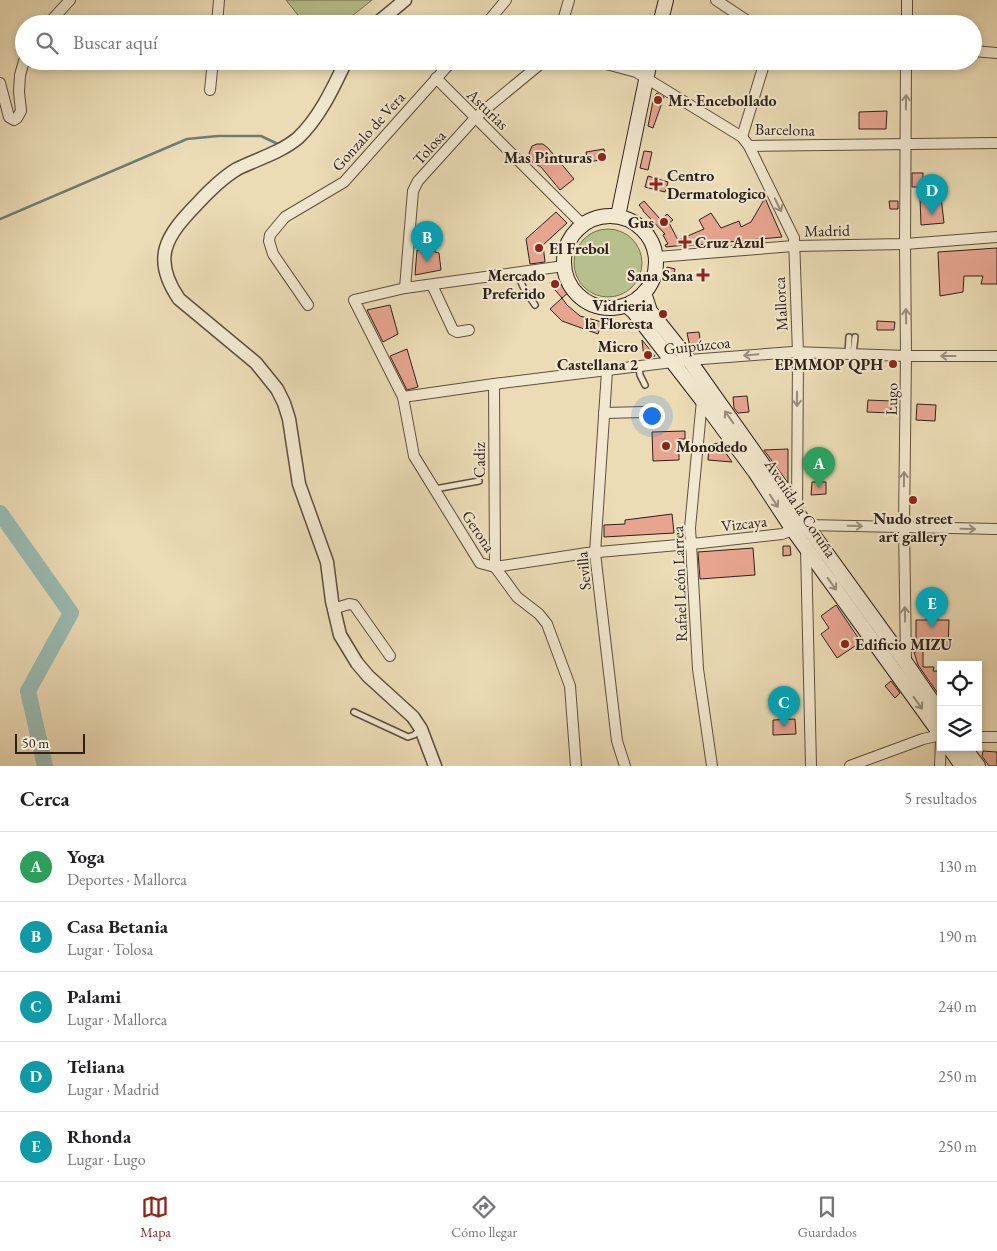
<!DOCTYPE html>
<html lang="es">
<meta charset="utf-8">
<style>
:root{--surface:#fff;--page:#f2f2f2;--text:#202124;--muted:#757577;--line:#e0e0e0;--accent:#8f2418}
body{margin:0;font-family:"EB Garamond",serif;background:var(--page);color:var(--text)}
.controls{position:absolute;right:15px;bottom:15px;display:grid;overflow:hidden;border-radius:0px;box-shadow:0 2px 8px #0003}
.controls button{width:45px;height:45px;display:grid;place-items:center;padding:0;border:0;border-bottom:1px solid var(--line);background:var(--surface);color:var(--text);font:25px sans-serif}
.scale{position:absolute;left:15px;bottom:12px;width:70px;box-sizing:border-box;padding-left:5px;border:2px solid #2e2018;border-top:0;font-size:14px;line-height:18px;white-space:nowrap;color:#2e2018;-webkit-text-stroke:4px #f2e8cf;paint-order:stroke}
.you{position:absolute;left:651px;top:415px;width:18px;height:18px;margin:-12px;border:4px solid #fff;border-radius:50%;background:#1a73e8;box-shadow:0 0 0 8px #1a73e833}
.badge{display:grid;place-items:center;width:32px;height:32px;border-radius:50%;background:var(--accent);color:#fff;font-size:16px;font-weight:700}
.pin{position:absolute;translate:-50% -41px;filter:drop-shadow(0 1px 2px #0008)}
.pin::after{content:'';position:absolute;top:26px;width:18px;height:15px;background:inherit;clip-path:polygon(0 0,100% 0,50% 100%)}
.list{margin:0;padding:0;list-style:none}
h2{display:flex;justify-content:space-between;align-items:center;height:65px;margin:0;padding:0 20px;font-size:21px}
h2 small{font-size:16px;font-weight:400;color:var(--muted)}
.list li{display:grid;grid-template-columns:32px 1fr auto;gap:15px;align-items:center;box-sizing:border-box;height:70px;padding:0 20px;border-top:1px solid var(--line)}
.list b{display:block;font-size:19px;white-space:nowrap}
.list p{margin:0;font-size:16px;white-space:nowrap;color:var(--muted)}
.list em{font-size:16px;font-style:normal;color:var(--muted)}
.icon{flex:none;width:28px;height:28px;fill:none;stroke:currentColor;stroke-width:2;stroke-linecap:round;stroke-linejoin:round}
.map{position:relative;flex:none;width:997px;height:766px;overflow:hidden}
.search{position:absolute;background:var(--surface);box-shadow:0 2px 8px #0003;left:15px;right:15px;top:15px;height:55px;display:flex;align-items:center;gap:12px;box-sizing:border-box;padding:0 18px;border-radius:28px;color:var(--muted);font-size:19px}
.sheet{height:415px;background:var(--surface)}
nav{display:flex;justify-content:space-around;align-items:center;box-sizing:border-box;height:70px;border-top:1px solid var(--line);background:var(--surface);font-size:14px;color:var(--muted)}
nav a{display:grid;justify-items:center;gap:2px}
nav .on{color:var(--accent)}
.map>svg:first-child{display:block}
</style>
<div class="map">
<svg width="997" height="766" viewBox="0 0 997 766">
<rect width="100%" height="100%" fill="#ebdcb5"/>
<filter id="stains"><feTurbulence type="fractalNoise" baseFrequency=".004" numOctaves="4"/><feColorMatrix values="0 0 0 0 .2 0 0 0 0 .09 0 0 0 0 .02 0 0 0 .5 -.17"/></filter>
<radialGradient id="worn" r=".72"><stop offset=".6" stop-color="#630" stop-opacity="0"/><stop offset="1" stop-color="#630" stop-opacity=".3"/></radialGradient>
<g fill="#b7c08d" stroke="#727052">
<path d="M 286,0 L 372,0 L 342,24 L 305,24 Z"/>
<circle cx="608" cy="263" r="34"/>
</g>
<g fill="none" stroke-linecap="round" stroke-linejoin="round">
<path stroke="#6e7d74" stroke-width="2.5" d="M 0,219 L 187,139 L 218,136 L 261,136 L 280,145"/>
<path stroke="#99bbb2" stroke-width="16" d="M 0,513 L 71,613 L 28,691 L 45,766"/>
</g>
<g fill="#e7a590" stroke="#2e2018">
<path d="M 657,93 L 664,97 L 653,128 L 648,126 L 654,96 Z"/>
<path d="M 887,111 L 886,129 L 859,129 L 859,112 Z"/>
<path d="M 537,144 L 543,144 L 548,148 L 574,179 L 560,190 L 541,167 L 532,162 L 529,153 L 532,146 Z"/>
<path d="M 604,149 L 606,159 L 588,162 L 586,152 Z"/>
<path d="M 644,151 L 652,152 L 648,170 L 640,168 Z"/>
<rect x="912" y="173" width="11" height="14"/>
<path d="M 648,176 L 668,182 L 665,192 L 645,187 Z"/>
<path d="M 941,197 L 944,223 L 921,225 L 920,198 Z"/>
<path d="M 765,198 L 782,237 L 685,246 L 685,245 L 666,247 L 665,245 L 668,244 L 663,235 L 665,234 L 643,211 L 643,210 L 639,205 L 644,201 L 661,220 L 667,214 L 673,220 L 669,223 L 678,240 L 704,229 L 699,220 L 711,213 L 721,228 L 739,221 L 741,227 L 751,222 Z"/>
<path d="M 889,201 L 898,201 L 898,209 L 890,209 Z"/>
<path d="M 556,212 L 567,223 L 543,245 L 545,262 L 530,264 L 526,239 Z"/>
<path d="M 435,248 L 435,252 L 439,253 L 441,270 L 415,275 L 417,250 Z"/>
<path d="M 997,248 L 997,284 L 981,284 L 983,276 L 964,276 L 963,292 L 940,296 L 938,252 Z"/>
<path d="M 667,267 L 675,269 L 673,277 L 665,275 Z"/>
<path d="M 555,278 L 568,293 L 562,298 L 549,283 Z"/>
<path d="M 562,298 L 567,305 L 580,316 L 602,322 L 598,334 L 562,321 L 550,309 Z"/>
<path d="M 390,305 L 398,334 L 383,342 L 367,310 Z"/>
<path d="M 877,321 L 895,322 L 894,330 L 877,330 Z"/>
<path d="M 699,332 L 701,346 L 690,347 L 687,333 Z"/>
<path d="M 642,340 L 655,356 L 644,358 Z"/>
<path d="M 407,349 L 418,387 L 407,390 L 390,356 Z"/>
<path d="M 747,396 L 749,412 L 738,413 L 734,408 L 733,397 Z"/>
<path d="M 868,400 L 891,401 L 891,413 L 867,412 Z"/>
<path d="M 917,404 L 936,405 L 935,421 L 916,420 Z"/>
<path d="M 685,431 L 685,439 L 679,439 L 679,460 L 653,461 L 652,432 Z"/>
<path d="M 719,443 L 732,462 L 708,460 L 709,445 Z"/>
<path d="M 788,449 L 788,483 L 764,450 Z"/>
<path d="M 812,482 L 826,482 L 826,494 L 811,495 Z"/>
<path d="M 672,514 L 674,533 L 604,537 L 604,525 L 625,524 L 625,520 Z"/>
<path d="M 783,546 L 790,546 L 791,555 L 783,556 Z"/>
<path d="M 753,548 L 755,575 L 700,579 L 698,552 Z"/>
<path d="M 836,605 L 861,642 L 837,658 L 821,634 L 829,628 L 821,616 Z"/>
<path d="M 916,620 L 949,620 L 948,648 L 923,647 L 923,667 L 934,667 L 933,671 L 941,671 L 941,698 L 918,665 L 914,652 L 916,652 Z"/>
<path d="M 891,681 L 900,693 L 895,698 L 885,686 Z"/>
<path d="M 784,692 L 784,701 L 773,702 L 772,693 Z"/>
<path d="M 795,719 L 796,734 L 773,735 L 773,720 Z"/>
<path d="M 983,751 L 997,752 L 997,766 L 989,766 L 982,756 Z"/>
</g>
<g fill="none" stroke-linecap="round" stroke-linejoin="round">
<defs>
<g id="service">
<path d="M 517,273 L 524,289 L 535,305"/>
<path d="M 848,354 L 849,337"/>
<path d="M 853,354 L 855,337"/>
<path d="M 639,367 L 640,375 L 645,385"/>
<path d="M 435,489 L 479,481"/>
<path d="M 354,712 L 408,737 L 414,735 L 421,729"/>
</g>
<g id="minor">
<path d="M 716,0 L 752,24"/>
<path d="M 491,19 L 500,24"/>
<path d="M 48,24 L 70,0"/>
<path d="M 217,24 L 219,0"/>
<path d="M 486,24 L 506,0"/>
<path d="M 562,24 L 569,0"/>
<path d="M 907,24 L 907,0"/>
<path d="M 973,51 L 997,53"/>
<path d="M 595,61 L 636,72 L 742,137 L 749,146 L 794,238 L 798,353 L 797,515"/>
<path d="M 436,78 L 578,220 L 585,223"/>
<path d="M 0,83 L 9,117 L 14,120 L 17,118 L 21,111 L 19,92 L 20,75 L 24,61"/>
<path d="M 210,90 L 213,61"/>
<path d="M 742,137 L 765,61"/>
<path d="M 749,146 L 997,143"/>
<path d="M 657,257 L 794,246 L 905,244 L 997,237"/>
<path d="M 564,266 L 405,288 L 354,300 L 403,397 L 414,456 L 480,563 L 495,567 L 587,553 L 701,543 L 782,534 L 806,525 L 997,529"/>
<path d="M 432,285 L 453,330 L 457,332 L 469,330"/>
<path d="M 405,288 L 413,191 L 418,181 L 476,117 L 544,61"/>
<path d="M 308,305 L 273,254 L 269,241 L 270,235 L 285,217 L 344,182 L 452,61"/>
<path d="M 607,371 L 595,553 L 617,741 L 625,766"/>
<path d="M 494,384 L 495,567 L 517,597 L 539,614 L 547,624 L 570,686 L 576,766"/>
<path d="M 403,397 L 494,384 L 689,360 L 793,352 L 906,356 L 997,356"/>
<path d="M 702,400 L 690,528 L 691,544 L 698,669 L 712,766"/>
<path d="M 604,413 L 645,412"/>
<path d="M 806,548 L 811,766"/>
<path d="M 333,609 L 349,604 L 354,605 L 390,656"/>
<path d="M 906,663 L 904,525 L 906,356 L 905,244 L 906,61"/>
<path d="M 978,737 L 997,737"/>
<path d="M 850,766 L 923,739 L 941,735"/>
<path d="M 940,766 L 941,741"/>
</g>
<g id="tertiary">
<path d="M 376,24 L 405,0"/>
<path d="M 346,61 C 333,88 320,117 298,138 C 280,153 257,159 237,169 C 222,178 209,191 197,204 C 166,236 151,258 179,299 L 256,363 L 277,389 L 284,403 L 289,419 L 299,484 L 327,562 L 332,601 L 340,635 L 357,663 L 368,676 L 413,717 L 421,729 L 435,766"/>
</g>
<g id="secondary">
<path d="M 660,24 L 666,0"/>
<circle cx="610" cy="262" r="46"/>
<path d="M 618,216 L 650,61"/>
<path d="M 644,293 L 650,311 L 689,360 L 796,511 L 906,663 L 941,714"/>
<path d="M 627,306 L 634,312 L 702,400 L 755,472 L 793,530 L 941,735"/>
<path d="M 949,747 L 962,766"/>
<path d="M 964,747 L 978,766"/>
</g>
</defs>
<use href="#service" stroke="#5d4f3f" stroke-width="8"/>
<use href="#minor" stroke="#5d4f3f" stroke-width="12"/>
<use href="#tertiary" stroke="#5d4f3f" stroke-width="15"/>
<use href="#secondary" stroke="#2e2018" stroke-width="16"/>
<use href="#service" stroke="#f2e8cf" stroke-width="5"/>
<use href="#minor" stroke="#f2e8cf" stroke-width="10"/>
<use href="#tertiary" stroke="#f2e8cf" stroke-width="12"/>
<use href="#secondary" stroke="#f2e8cf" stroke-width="14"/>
</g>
<defs><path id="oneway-shaft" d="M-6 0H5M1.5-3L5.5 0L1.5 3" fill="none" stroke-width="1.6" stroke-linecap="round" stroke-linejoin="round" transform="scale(1.25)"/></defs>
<g stroke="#9a8e7d">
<use href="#oneway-shaft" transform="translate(906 102) rotate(-89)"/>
<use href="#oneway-shaft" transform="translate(778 205) rotate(64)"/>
<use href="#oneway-shaft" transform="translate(906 316) rotate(-91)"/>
<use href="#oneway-shaft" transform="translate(751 355) rotate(175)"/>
<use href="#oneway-shaft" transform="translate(948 356) rotate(180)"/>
<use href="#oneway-shaft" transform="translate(797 399) rotate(90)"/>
<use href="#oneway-shaft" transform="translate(729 417) rotate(-125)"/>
<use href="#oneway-shaft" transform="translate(904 479) rotate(-89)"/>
<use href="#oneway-shaft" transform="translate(774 501) rotate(57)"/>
<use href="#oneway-shaft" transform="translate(855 526) rotate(1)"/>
<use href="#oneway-shaft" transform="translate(968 529) rotate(1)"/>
<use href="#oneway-shaft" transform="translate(832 584) rotate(54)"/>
<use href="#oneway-shaft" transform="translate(905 614) rotate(-91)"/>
<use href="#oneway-shaft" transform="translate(918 703) rotate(54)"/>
</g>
<g fill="#8f2418" stroke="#f2e8cf" stroke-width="2">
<circle cx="658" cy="100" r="5"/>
<circle cx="602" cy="157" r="5"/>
<path d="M653.5 176.5h5v5h5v5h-5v5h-5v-5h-5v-5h5z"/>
<circle cx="664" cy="222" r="5"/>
<path d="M682.5 234.5h5v5h5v5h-5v5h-5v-5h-5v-5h5z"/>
<circle cx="539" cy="248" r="5"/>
<path d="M700.5 267.5h5v5h5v5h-5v5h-5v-5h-5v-5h5z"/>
<circle cx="555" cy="284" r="5"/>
<circle cx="663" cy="314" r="5"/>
<circle cx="648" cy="355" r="5"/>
<circle cx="893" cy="364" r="5"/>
<circle cx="666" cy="446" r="5"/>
<circle cx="913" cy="500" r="5"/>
<circle cx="845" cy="644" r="5"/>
</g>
<g text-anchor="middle" stroke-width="4" stroke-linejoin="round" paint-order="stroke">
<g font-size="16" font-weight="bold" fill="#2e2018" stroke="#f2e8cf" text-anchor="end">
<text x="668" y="106" text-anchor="start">Mr. Encebollado</text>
<text x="592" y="163">Mas Pinturas</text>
<text x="667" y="181" text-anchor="start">Centro<tspan x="667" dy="18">Dermatologico</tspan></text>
<text x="654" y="228">Gus</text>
<text x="695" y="248" text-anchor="start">Cruz Azul</text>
<text x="549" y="254" text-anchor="start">El Frebol</text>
<text x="545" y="281">Mercado<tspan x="545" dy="18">Preferido</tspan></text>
<text x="693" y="281">Sana Sana</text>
<text x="653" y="311">Vidrieria<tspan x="653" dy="18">la Floresta</tspan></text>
<text x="638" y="352">Micro<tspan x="638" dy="18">Castellana 2</tspan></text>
<text x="883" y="370">EPMMOP QPH</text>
<text x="676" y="452" text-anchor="start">Monodedo</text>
<text x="913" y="524" text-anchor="middle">Nudo street<tspan x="913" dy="18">art gallery</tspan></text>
<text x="855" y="650" text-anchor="start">Edificio MIZU</text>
</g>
<g font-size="16" fill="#2e2018" stroke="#f2e8cf">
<text transform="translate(488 109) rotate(44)" y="6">Asturias</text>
<text transform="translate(785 129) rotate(1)" y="6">Barcelona</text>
<text transform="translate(368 131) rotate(-48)" y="6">Gonzalo de Vera</text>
<text transform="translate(429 147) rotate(-48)" y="6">Tolosa</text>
<text transform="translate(827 230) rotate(-1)" y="6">Madrid</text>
<text transform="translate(780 304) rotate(-93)" y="6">Mallorca</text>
<text transform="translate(697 345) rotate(-6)" y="6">Guipúzcoa</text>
<text transform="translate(891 399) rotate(-89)" y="6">Lugo</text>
<text transform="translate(479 460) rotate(-90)" y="6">Cadiz</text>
<text transform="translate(801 508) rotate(56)" y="6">Avenida la Coruña</text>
<text transform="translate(744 523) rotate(-7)" y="6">Vizcaya</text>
<text transform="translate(479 531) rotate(56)" y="6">Gerona</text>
<text transform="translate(583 571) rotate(-95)" y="6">Sevilla</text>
<text transform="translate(679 584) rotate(-92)" y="6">Rafael León Larrea</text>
</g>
</g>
<rect width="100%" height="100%" filter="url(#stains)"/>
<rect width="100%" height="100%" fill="url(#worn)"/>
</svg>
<div class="controls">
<button><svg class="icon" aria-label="locate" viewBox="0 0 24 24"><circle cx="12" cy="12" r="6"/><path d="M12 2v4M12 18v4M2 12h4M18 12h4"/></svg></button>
<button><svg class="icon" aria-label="layers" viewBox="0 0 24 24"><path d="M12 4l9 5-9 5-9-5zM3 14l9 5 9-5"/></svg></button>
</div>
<div class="scale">50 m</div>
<div class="you"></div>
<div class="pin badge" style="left:819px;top:488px;background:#2e9e5b">A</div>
<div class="pin badge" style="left:427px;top:262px;background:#0f9aa8">B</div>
<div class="pin badge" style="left:784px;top:727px;background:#0f9aa8">C</div>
<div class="pin badge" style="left:932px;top:215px;background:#0f9aa8">D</div>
<div class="pin badge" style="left:932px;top:628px;background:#0f9aa8">E</div>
<div class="search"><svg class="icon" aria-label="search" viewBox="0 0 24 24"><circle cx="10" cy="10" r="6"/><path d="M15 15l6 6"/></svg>Buscar aquí</div>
</div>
<section class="sheet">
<h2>Cerca<small>5 resultados</small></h2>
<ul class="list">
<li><span class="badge" style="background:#2e9e5b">A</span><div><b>Yoga</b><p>Deportes · Mallorca</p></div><em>130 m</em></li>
<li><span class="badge" style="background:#0f9aa8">B</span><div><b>Casa Betania</b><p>Lugar · Tolosa</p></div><em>190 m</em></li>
<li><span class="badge" style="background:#0f9aa8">C</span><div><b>Palami</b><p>Lugar · Mallorca</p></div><em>240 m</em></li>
<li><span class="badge" style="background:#0f9aa8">D</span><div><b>Teliana</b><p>Lugar · Madrid</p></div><em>250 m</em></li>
<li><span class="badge" style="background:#0f9aa8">E</span><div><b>Rhonda</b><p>Lugar · Lugo</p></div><em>250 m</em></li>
</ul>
</section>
<nav>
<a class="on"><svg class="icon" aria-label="map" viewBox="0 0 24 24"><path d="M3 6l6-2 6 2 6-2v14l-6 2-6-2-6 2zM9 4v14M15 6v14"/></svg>Mapa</a>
<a><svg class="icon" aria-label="directions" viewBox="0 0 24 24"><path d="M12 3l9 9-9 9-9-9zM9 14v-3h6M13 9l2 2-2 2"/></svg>Cómo llegar</a>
<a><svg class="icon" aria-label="saved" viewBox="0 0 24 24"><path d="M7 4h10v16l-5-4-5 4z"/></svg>Guardados</a>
</nav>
